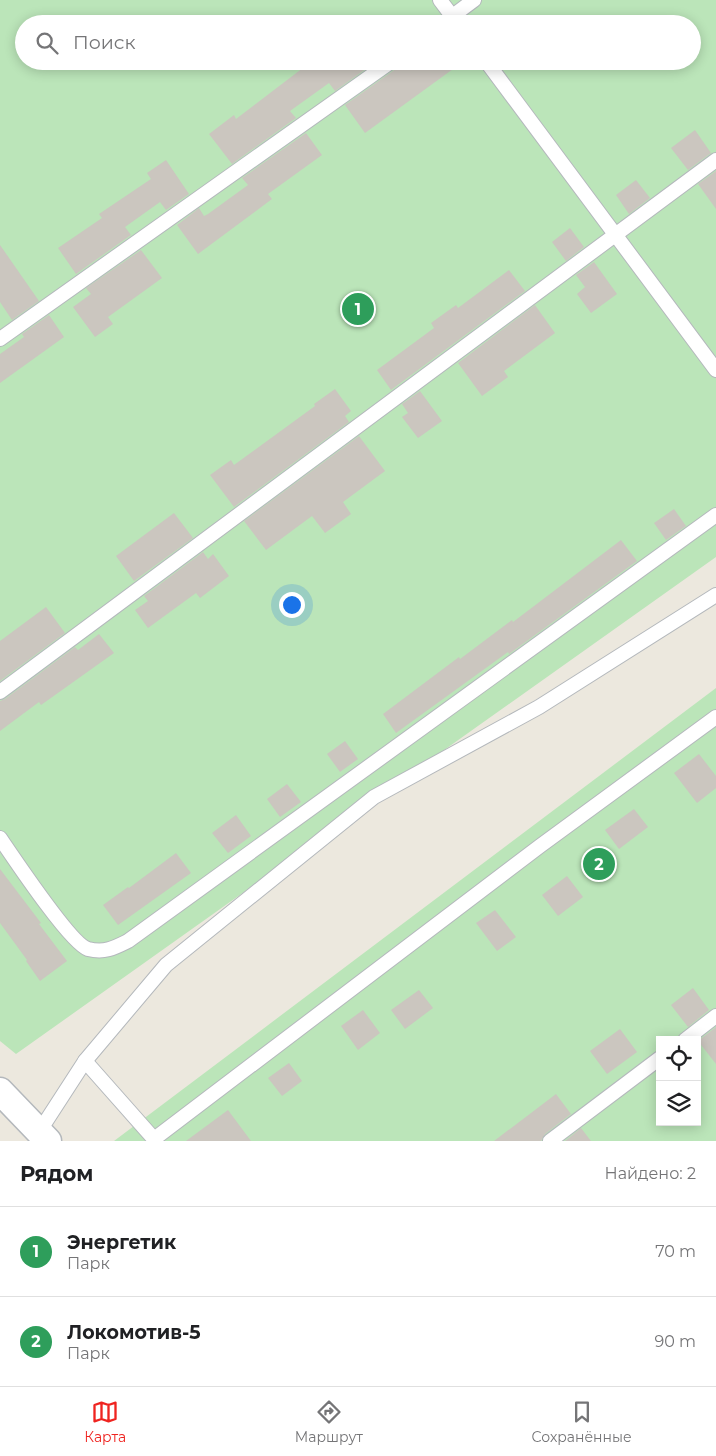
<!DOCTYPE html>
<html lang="ru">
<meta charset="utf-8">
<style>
:root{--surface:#fff;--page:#f6f6f6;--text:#202124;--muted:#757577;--line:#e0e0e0;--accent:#ef2420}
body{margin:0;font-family:Montserrat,sans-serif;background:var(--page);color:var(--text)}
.controls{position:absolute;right:15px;bottom:15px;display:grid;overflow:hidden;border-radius:0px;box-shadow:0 2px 12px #0003}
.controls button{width:45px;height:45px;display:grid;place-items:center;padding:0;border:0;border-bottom:1px solid var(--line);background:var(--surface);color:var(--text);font:25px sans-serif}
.you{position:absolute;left:291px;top:604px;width:18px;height:18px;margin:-12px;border:4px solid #fff;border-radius:50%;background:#1a73e8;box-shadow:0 0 0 8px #1a73e833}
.badge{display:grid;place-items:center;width:32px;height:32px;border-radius:50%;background:var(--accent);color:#fff;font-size:16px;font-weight:700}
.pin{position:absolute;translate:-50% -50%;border:2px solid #fff;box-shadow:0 1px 5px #0006}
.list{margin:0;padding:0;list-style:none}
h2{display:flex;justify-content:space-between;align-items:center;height:65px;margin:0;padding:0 20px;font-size:21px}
h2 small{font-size:16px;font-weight:400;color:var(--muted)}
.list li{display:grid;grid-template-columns:32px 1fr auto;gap:15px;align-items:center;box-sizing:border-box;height:90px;padding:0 20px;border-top:1px solid var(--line)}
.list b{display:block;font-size:19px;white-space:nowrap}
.list p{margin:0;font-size:16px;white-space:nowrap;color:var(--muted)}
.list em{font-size:16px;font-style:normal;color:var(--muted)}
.icon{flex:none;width:28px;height:28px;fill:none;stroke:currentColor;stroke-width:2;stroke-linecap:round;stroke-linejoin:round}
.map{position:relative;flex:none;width:716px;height:1141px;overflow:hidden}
.search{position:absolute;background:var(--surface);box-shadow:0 2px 12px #0003;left:15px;right:15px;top:15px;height:55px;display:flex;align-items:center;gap:12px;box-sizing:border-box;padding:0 18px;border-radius:28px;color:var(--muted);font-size:19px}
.sheet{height:245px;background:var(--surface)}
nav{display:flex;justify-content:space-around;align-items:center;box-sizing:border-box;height:70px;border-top:1px solid var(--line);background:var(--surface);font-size:14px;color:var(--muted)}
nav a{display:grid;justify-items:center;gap:2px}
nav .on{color:var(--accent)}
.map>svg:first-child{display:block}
</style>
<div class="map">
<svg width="716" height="1141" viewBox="0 0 716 1141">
<rect width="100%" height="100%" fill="#ece8de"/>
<g fill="#bbe5b9" fill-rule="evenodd">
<path d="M 0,0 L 716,0 L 716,557 L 16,1054 L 0,1041 ZM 24,24 L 692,24 L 692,61 L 24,61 Z"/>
<path d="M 716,688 L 716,1141 L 114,1141 ZM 660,1040 L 697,1040 L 697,1122 L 660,1122 Z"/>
</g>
<g fill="#cbc6bf">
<path d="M 312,61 L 377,61 L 335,91 L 329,83 L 290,111 L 296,118 L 232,164 L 209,134 L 234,115 L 236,119 Z"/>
<path d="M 401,61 L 464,61 L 365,133 L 345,105 L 397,68 Z"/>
<path d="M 695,130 L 711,153 L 688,170 L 671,148 Z"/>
<path d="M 306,133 L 322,155 L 268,194 L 272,199 L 198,254 L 177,225 L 199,208 L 204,216 L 208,214 L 248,185 L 242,178 Z"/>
<path d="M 166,160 L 189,194 L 166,210 L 160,202 L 125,227 L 131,235 L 76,274 L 58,248 L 102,218 L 99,214 L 151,179 L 147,173 Z"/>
<path d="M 716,171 L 716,209 L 698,184 Z"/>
<path d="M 636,180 L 650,198 L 629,214 L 616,195 Z"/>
<path d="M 570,228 L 584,247 L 566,261 L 552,242 Z"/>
<path d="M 0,245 L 39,301 L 12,320 L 0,302 Z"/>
<path d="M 141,250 L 162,278 L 108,317 L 113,324 L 95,337 L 73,307 L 91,294 L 86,288 Z"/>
<path d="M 594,262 L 617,294 L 591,313 L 577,294 L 585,287 L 576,275 Z"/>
<path d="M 509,270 L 525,291 L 391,390 L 377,370 L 434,328 L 431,323 L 456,305 L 458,308 Z"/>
<path d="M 535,305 L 555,333 L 504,371 L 508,377 L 482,396 L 458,363 Z"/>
<path d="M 49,315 L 64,337 L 0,383 L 0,354 L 24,337 L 22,334 Z"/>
<path d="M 335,389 L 351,411 L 345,416 L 349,422 L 234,507 L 210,475 L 231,460 L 234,465 L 315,406 L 314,404 Z"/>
<path d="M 420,391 L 442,421 L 418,438 L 402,417 L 408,413 L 402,404 Z"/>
<path d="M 359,436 L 385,471 L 343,502 L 351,514 L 325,533 L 312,516 L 266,550 L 244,521 Z"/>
<path d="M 674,509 L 686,526 L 666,540 L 654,523 Z"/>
<path d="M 174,513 L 193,538 L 134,581 L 116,556 Z"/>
<path d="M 621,540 L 637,561 L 509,654 L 508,652 L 396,733 L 383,714 L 459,657 L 460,659 L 512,620 L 513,622 Z"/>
<path d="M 203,552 L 208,559 L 213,554 L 229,576 L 200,598 L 196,593 L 148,628 L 135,610 L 148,601 L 144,596 Z"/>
<path d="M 46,607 L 65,633 L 0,681 L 0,641 Z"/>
<path d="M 99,634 L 114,653 L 41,705 L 39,702 L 0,731 L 0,701 L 5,699 L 75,647 L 78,650 Z"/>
<path d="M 345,741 L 358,759 L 340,772 L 327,754 Z"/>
<path d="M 699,754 L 716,776 L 716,788 L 697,803 L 674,773 Z"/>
<path d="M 287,784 L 301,802 L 280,817 L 267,799 Z"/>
<path d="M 634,809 L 648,827 L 619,849 L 605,830 Z"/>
<path d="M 236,815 L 251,836 L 228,853 L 212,833 Z"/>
<path d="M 176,853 L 191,873 L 118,925 L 103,905 L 128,887 L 129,888 Z"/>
<path d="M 0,869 L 41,923 L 39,924 L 67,961 L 40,981 L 26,961 L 27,960 L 0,923 Z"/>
<path d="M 567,876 L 583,897 L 558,916 L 542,895 Z"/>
<path d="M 495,910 L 516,937 L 497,951 L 476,923 Z"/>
<path d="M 693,988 L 709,1010 L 688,1027 L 671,1005 Z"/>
<path d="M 419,990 L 433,1008 L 405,1029 L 391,1010 Z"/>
<path d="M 363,1010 L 380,1033 L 358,1050 L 341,1026 Z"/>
<path d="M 716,1027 L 716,1064 L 698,1041 Z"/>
<path d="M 620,1029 L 637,1052 L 607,1074 L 590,1051 Z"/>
<path d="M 289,1063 L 302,1081 L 282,1096 L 268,1078 Z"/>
<path d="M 556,1094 L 571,1114 L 545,1134 L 541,1141 L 494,1141 Z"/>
<path d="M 228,1110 L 251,1141 L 186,1141 Z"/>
<path d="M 581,1128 L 591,1141 L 565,1141 Z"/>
</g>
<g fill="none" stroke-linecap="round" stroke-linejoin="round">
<defs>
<g id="lane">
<path d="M 440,0 L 458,24"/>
<path d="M 442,24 L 474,0"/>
<path d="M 486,61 L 716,370"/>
<path d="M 0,339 L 392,61"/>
<path d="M 0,692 L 716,160"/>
<path d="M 0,838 C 13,857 71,944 88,949 C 105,953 114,948 128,941 L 716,515"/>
<path d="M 685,1040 L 716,1016"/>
<path d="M 85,1061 L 154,1139 L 540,846 L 716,717"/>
<path d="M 39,1132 L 85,1061 L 166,965 L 374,797 L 539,707 L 716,595"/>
<path d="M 550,1141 L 660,1058"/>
</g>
<path id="street" d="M 0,1091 L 48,1141"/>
</defs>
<use href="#lane" stroke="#b4b8bc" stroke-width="16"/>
<use href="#street" stroke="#b4b8bc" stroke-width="29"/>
<use href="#lane" stroke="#fff" stroke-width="14"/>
<use href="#street" stroke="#fff" stroke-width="26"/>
</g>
</svg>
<div class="controls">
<button><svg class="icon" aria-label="locate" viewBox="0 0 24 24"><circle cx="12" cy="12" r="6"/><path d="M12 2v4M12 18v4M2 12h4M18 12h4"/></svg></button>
<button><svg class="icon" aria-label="layers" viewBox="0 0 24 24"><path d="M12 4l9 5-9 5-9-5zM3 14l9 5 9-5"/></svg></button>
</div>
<div class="you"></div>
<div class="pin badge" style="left:358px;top:309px;background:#2e9e5b">1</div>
<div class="pin badge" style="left:599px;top:864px;background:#2e9e5b">2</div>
<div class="search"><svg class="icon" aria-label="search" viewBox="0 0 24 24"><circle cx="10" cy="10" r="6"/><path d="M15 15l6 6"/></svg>Поиск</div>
</div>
<section class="sheet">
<h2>Рядом<small>Найдено: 2</small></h2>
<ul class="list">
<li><span class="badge" style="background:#2e9e5b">1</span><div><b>Энергетик</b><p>Парк</p></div><em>70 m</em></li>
<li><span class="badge" style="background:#2e9e5b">2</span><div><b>Локомотив-5</b><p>Парк</p></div><em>90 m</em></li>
</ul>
</section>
<nav>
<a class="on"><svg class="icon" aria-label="map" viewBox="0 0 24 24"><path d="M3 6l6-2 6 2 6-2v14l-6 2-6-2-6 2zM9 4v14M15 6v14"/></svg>Карта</a>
<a><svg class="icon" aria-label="directions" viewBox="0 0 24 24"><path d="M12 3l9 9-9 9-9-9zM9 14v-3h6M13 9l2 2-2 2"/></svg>Маршрут</a>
<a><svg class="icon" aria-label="saved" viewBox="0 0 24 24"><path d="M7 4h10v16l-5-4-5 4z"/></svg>Сохранённые</a>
</nav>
